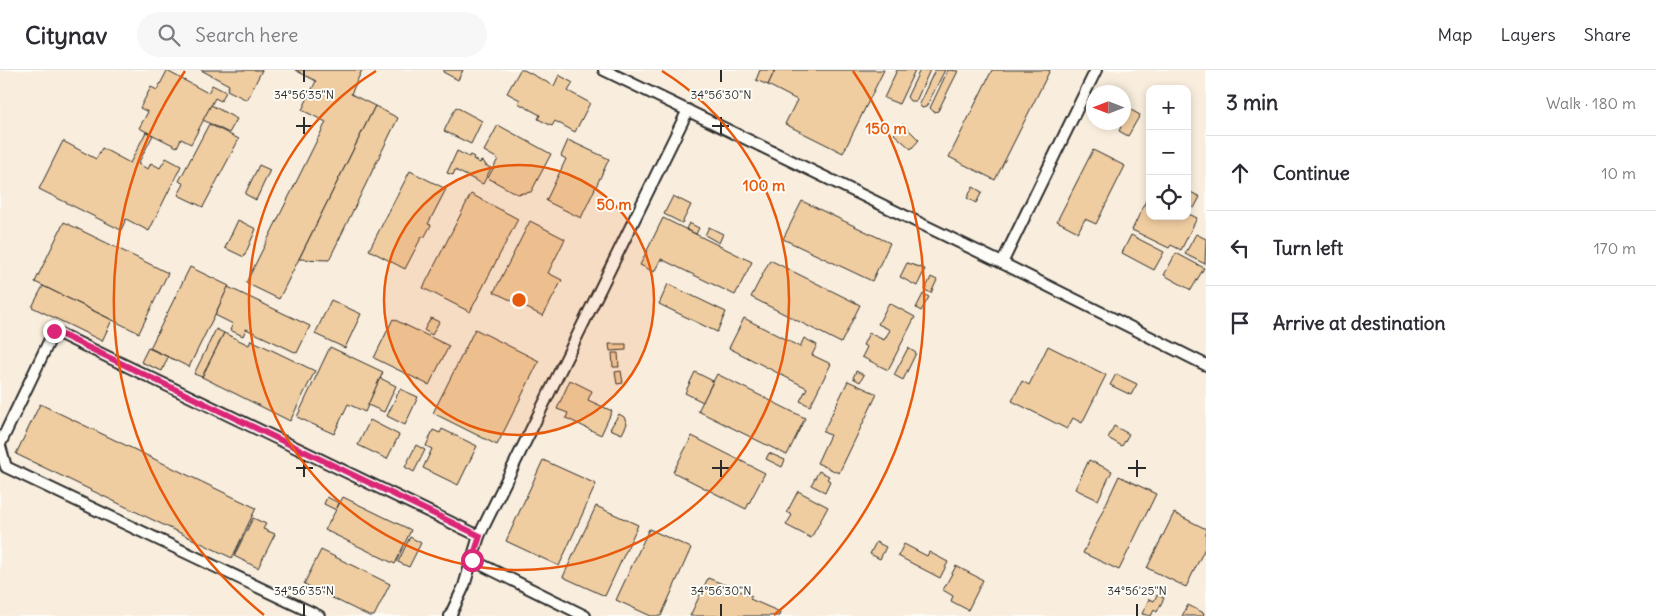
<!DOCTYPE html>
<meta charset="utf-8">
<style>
:root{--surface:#fff;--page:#f7f7f7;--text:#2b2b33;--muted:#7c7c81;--line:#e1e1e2}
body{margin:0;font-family:Delius,sans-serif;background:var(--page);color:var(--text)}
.controls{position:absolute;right:15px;top:15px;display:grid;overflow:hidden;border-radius:10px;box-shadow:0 2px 8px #0003}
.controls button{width:45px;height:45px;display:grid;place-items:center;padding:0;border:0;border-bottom:1px solid var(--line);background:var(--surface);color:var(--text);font:25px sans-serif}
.compass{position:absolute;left:1086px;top:15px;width:45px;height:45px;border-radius:50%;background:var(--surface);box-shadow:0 2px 8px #0003;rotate:270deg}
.stop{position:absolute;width:15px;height:15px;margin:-11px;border:4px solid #db2777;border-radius:50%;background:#fff}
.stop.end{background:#db2777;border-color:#fff;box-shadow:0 1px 5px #0008}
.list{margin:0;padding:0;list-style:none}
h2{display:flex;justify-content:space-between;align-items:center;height:65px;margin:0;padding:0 20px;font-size:21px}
h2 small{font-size:16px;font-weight:400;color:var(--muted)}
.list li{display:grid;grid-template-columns:32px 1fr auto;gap:15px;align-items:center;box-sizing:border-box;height:75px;padding:0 20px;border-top:1px solid var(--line)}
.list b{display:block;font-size:19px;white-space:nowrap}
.list em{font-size:16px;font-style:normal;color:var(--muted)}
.icon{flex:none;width:28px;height:28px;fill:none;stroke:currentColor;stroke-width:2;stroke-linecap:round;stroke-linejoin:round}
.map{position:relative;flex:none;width:1206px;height:546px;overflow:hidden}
header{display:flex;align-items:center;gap:30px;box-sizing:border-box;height:70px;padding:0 25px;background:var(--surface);border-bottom:1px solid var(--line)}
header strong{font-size:24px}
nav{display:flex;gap:28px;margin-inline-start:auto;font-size:18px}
.search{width:350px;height:45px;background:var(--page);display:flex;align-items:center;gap:12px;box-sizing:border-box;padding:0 18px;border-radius:28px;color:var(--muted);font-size:19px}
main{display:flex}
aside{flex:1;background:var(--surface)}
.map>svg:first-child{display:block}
</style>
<header>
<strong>Citynav</strong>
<div class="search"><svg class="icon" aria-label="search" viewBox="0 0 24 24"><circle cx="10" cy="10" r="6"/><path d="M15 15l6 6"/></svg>Search here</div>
<nav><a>Map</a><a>Layers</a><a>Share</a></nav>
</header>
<main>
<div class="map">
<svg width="1206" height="546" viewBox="0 0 1206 546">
<rect width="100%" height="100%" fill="#fdfcf7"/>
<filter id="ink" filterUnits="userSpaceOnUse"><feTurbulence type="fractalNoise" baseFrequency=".02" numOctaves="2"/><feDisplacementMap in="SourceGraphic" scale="10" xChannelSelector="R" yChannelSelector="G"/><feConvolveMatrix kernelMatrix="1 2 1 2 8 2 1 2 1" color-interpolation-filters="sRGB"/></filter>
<g filter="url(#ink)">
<path fill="#f9eedd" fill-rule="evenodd" d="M 0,0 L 1206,0 L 1206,546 L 0,546 ZM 1150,19 L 1187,19 L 1187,146 L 1150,146 ZM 1094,22 L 1124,22 L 1124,52 L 1094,52 Z"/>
<g fill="#f0cda1" stroke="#2b2b2b">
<path d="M 201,0 L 262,0 L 247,30 L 227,20 L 229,15 Z"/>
<path d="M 295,0 L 362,0 L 351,24 L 375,36 L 279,229 L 246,213 L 326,52 L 302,40 L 316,11 Z"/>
<path d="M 444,0 L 463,0 L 458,10 L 443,2 Z"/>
<path d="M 520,0 L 524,0 L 554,16 L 559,5 L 573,13 L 568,21 L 590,33 L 575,62 L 555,51 L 552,56 L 538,49 L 540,45 L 518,33 L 520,30 L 507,23 Z"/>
<path d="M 760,0 L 775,0 L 768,15 L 756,10 Z"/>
<path d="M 775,0 L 884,0 L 843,83 L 785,54 L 797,30 L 768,15 Z"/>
<path d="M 897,0 L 915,0 L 899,34 L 884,28 Z"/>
<path d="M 920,0 L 930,0 L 916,31 L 910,31 L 907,27 Z"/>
<path d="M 935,0 L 945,0 L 926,37 L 922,38 L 919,34 Z"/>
<path d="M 948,0 L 958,1 L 938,41 L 934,42 L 930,38 Z"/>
<path d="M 992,0 L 1050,0 L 995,110 L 949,87 Z"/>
<path d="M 167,1 L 208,23 L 212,15 L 226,22 L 221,31 L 215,28 L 191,74 L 181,69 L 177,77 L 139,58 L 148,42 L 140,38 L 151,17 L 157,20 Z"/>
<path d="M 211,35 L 237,49 L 229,63 L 203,50 Z"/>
<path d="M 375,36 L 398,48 L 329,190 L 299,189 Z"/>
<path d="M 1124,36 L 1140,45 L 1128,66 L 1119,61 L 1121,57 L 1114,52 L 1124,52 Z"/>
<path d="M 456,37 L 482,51 L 471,74 L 444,61 Z"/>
<path d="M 209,54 L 239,69 L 203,137 L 178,125 L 184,114 L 179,111 Z"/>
<path d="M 903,54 L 919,70 L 911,79 L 894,64 Z"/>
<path d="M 498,55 L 551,84 L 531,122 L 517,124 L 488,108 L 498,89 L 484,81 Z"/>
<path d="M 146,62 L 153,65 L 138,94 L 148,99 L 151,93 L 160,98 L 166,88 L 181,96 L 149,161 L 126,149 L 121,160 L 39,119 L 63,71 L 96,89 L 102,78 L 130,93 Z"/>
<path d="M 568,70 L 609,89 L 581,148 L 546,131 L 566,89 L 561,86 Z"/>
<path d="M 1093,80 L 1125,96 L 1096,154 L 1085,149 L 1078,162 L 1057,151 Z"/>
<path d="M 457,81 L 469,87 L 470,85 L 474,87 L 473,89 L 480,93 L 481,91 L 485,93 L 485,95 L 491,98 L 483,114 L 455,100 L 453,105 L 447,103 Z"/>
<path d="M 259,95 L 270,100 L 256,130 L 245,124 Z"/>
<path d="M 410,101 L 446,119 L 428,154 L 431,155 L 424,168 L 422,166 L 405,199 L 369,180 Z"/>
<path d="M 973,117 L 982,122 L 976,133 L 967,128 Z"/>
<path d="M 1187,120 L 1200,127 L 1194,138 L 1187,134 Z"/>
<path d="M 471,124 L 518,149 L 470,242 L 423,218 Z"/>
<path d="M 1149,124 L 1150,146 L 1187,146 L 1187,143 L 1197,148 L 1181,180 L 1171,175 L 1169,178 L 1132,160 Z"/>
<path d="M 673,126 L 691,135 L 682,153 L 664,144 Z"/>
<path d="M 802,131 L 890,173 L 872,211 L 783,169 Z"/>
<path d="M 663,148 L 752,192 L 735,225 L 661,189 L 654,202 L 640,195 Z"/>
<path d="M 238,150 L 256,159 L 244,187 L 225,178 Z"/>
<path d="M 530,151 L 565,169 L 548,203 L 562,210 L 543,246 L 494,222 Z"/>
<path d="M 64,152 L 168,203 L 139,263 L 35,212 Z"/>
<path d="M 689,153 L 699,158 L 696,164 L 686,159 Z"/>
<path d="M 709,157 L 723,164 L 719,173 L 705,165 Z"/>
<path d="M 1196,164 L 1206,169 L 1205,194 L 1185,184 Z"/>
<path d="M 1131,165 L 1164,182 L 1154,200 L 1122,183 Z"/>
<path d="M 1176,183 L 1204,198 L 1191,220 L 1164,205 Z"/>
<path d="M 770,190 L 860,235 L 841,273 L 751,227 Z"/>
<path d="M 907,193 L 925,199 L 917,216 L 900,207 Z"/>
<path d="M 190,197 L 229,216 L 189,297 L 150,278 Z"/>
<path d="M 931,207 L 937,210 L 931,223 L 925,220 Z"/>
<path d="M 668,214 L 726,242 L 717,262 L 659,234 Z"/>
<path d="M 43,216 L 112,250 L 102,271 L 32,237 Z"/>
<path d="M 228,217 L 310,256 L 297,283 L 246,259 L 243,266 L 230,260 L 233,254 L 215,245 Z"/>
<path d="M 923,224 L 929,227 L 921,241 L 916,238 Z"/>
<path d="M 331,230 L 361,244 L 345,278 L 315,264 Z"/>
<path d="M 889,233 L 915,247 L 888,300 L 862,287 L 867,277 L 863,275 L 869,263 L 884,270 L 890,260 L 878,254 Z"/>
<path d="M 431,248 L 439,252 L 432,265 L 424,260 Z"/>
<path d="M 744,248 L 800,277 L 804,268 L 817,275 L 812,285 L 831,294 L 810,336 L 800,331 L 807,318 L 729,278 Z"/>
<path d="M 393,249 L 449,276 L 429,315 L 374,288 Z"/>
<path d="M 216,259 L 224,263 L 202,307 L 194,304 Z"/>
<path d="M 475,259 L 539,291 L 497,375 L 433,343 Z"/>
<path d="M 224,263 L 249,275 L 251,270 L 315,301 L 290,351 L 202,307 Z"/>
<path d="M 609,274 L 626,274 L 626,280 L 610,281 Z"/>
<path d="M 1048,276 L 1106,305 L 1082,353 L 1073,348 L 1067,359 L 1012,331 L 1022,311 L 1029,315 Z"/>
<path d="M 330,277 L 383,302 L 365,342 L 348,334 L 334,364 L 297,347 Z"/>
<path d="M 148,278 L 168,287 L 162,301 L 141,292 Z"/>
<path d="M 908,278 L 916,283 L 903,310 L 894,305 Z"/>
<path d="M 612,283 L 618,283 L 619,297 L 613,297 Z"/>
<path d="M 621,301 L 623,313 L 617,314 L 615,302 Z"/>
<path d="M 856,301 L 864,305 L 860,312 L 853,308 Z"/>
<path d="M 695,302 L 713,311 L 703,332 L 685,323 Z"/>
<path d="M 717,304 L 805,348 L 787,385 L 698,341 Z"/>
<path d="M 1116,304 L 1137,314 L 1131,325 L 1110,315 Z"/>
<path d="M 380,308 L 396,316 L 384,342 L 368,335 Z"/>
<path d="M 570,310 L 592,321 L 588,330 L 612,341 L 601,365 L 566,348 L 568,343 L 557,339 Z"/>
<path d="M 848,311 L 877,324 L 839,403 L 817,393 L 830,365 L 823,362 Z"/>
<path d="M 400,319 L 418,327 L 405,355 L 387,346 Z"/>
<path d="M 40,334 L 256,438 L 232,488 L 16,384 Z"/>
<path d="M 619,344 L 624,347 L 627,354 L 622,364 L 610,359 Z"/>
<path d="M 370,350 L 399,365 L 387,389 L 358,375 Z"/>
<path d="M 1114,356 L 1129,364 L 1122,376 L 1108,368 Z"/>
<path d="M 442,359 L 477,376 L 458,415 L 423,398 L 432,379 L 426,376 L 433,360 L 440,363 Z"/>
<path d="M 692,366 L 765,403 L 746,439 L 673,402 Z"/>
<path d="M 416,375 L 425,380 L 414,402 L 405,397 Z"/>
<path d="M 769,383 L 785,390 L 782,397 L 766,389 Z"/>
<path d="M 543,390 L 596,414 L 559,496 L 506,471 Z"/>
<path d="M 1089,390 L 1112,401 L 1098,430 L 1075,419 Z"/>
<path d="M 819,401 L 829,406 L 827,409 L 830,411 L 825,422 L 811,415 Z"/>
<path d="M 1119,406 L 1156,424 L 1119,500 L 1083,483 Z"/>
<path d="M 798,421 L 828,437 L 811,468 L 786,455 L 792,445 L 787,442 Z"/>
<path d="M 327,427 L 339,433 L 336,440 L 324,434 Z"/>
<path d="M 343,427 L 411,460 L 395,494 L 325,460 Z"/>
<path d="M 596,436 L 638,455 L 605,526 L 563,507 Z"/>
<path d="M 1174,443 L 1206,459 L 1206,476 L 1186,517 L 1147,498 Z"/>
<path d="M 253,448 L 266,454 L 263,459 L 275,464 L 258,498 L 234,486 Z"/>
<path d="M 649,459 L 691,478 L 661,546 L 651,546 L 616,530 Z"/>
<path d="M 410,467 L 421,473 L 409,497 L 398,492 Z"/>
<path d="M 876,472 L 886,477 L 880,489 L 870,484 Z"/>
<path d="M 904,474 L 927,486 L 929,482 L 948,492 L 940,508 L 898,486 Z"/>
<path d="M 321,480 L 390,514 L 374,546 L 369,546 L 304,514 Z"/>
<path d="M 956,496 L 983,510 L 968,540 L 951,531 L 953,526 L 943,520 Z"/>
<path d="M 708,508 L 752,526 L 750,529 L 780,542 L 779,546 L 690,546 Z"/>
<path d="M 1157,525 L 1164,528 L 1157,542 L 1154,540 L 1151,546 L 1142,544 L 1149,529 L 1154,531 Z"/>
<path d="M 1188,535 L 1204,543 L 1203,546 L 1182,546 Z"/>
</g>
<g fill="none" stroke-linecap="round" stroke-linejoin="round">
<defs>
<g id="lane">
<path d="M 604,0 L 1002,193 L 1206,295"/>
<path d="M 1002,193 L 1096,0"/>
<path d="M 0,374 L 54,261 L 479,466"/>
<path d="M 0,376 L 6,397 L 319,546"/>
<path d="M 472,490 L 585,546"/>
<path d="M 450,546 L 464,516 L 479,466 L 688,40"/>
</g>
</defs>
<use href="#lane" stroke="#2b2b2b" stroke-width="14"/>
<use href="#lane" stroke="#fdfcf7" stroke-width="10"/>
</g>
</g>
<g fill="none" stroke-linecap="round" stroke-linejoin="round" filter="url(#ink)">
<path stroke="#db2777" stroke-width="6" d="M 54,261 L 480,466 L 472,490"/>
</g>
<path fill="none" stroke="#2b2b2b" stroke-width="2" d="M 304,0 L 304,12M 721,0 L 721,12M 304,47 L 304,64M 721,47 L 721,64M 296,56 L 313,56M 712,56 L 729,56M 304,390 L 304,407M 721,390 L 721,407M 1137,390 L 1137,407M 296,398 L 313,398M 712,398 L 729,398M 1128,398 L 1146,398M 304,534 L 304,546M 721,534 L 721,546M 1137,534 L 1137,546"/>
<circle cx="519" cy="230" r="135" fill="#e8590c" fill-opacity=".12"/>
<g fill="none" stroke="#e8590c" stroke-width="2.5">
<circle cx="519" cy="230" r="135"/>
<path d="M662 1A270 270 0 1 1 376 1"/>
<path d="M264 545A405 405 0 0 1 185 1M853 1A405 405 0 0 1 774 545"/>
</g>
<g font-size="12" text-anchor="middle" fill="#2b2b2b" stroke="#fdfcf7" stroke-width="4" stroke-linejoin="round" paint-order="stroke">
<text x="304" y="29">34°56'35"N</text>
<text x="721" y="29">34°56'30"N</text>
<text x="304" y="525">34°56'35"N</text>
<text x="721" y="525">34°56'30"N</text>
<text x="1137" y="525">34°56'25"N</text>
</g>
<circle cx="519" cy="230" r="8" fill="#e8590c" stroke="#fdfcf7" stroke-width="2.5"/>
<g font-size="15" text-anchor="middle" font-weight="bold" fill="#e8590c" stroke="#fdfcf7" stroke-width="4" stroke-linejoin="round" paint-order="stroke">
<text x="886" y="64">150 m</text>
<text x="764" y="121">100 m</text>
<text x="614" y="140">50 m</text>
</g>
</svg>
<div class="controls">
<button>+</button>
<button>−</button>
<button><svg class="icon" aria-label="locate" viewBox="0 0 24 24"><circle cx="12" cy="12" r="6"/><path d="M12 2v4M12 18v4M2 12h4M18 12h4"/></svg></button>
</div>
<svg class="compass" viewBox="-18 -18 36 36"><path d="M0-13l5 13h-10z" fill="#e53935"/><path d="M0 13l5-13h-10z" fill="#7c7c81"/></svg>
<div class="stop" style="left:472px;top:490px"></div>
<div class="stop end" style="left:54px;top:261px"></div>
</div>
<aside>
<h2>3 min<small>Walk · 180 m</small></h2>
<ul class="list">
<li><svg class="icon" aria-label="ahead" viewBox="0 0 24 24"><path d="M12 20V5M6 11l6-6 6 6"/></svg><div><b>Continue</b></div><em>10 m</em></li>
<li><svg class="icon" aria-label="left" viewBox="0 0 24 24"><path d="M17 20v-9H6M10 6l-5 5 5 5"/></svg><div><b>Turn left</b></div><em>170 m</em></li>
<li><svg class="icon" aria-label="arrive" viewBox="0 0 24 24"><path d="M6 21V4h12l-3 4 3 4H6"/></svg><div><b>Arrive at destination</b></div></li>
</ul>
</aside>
</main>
